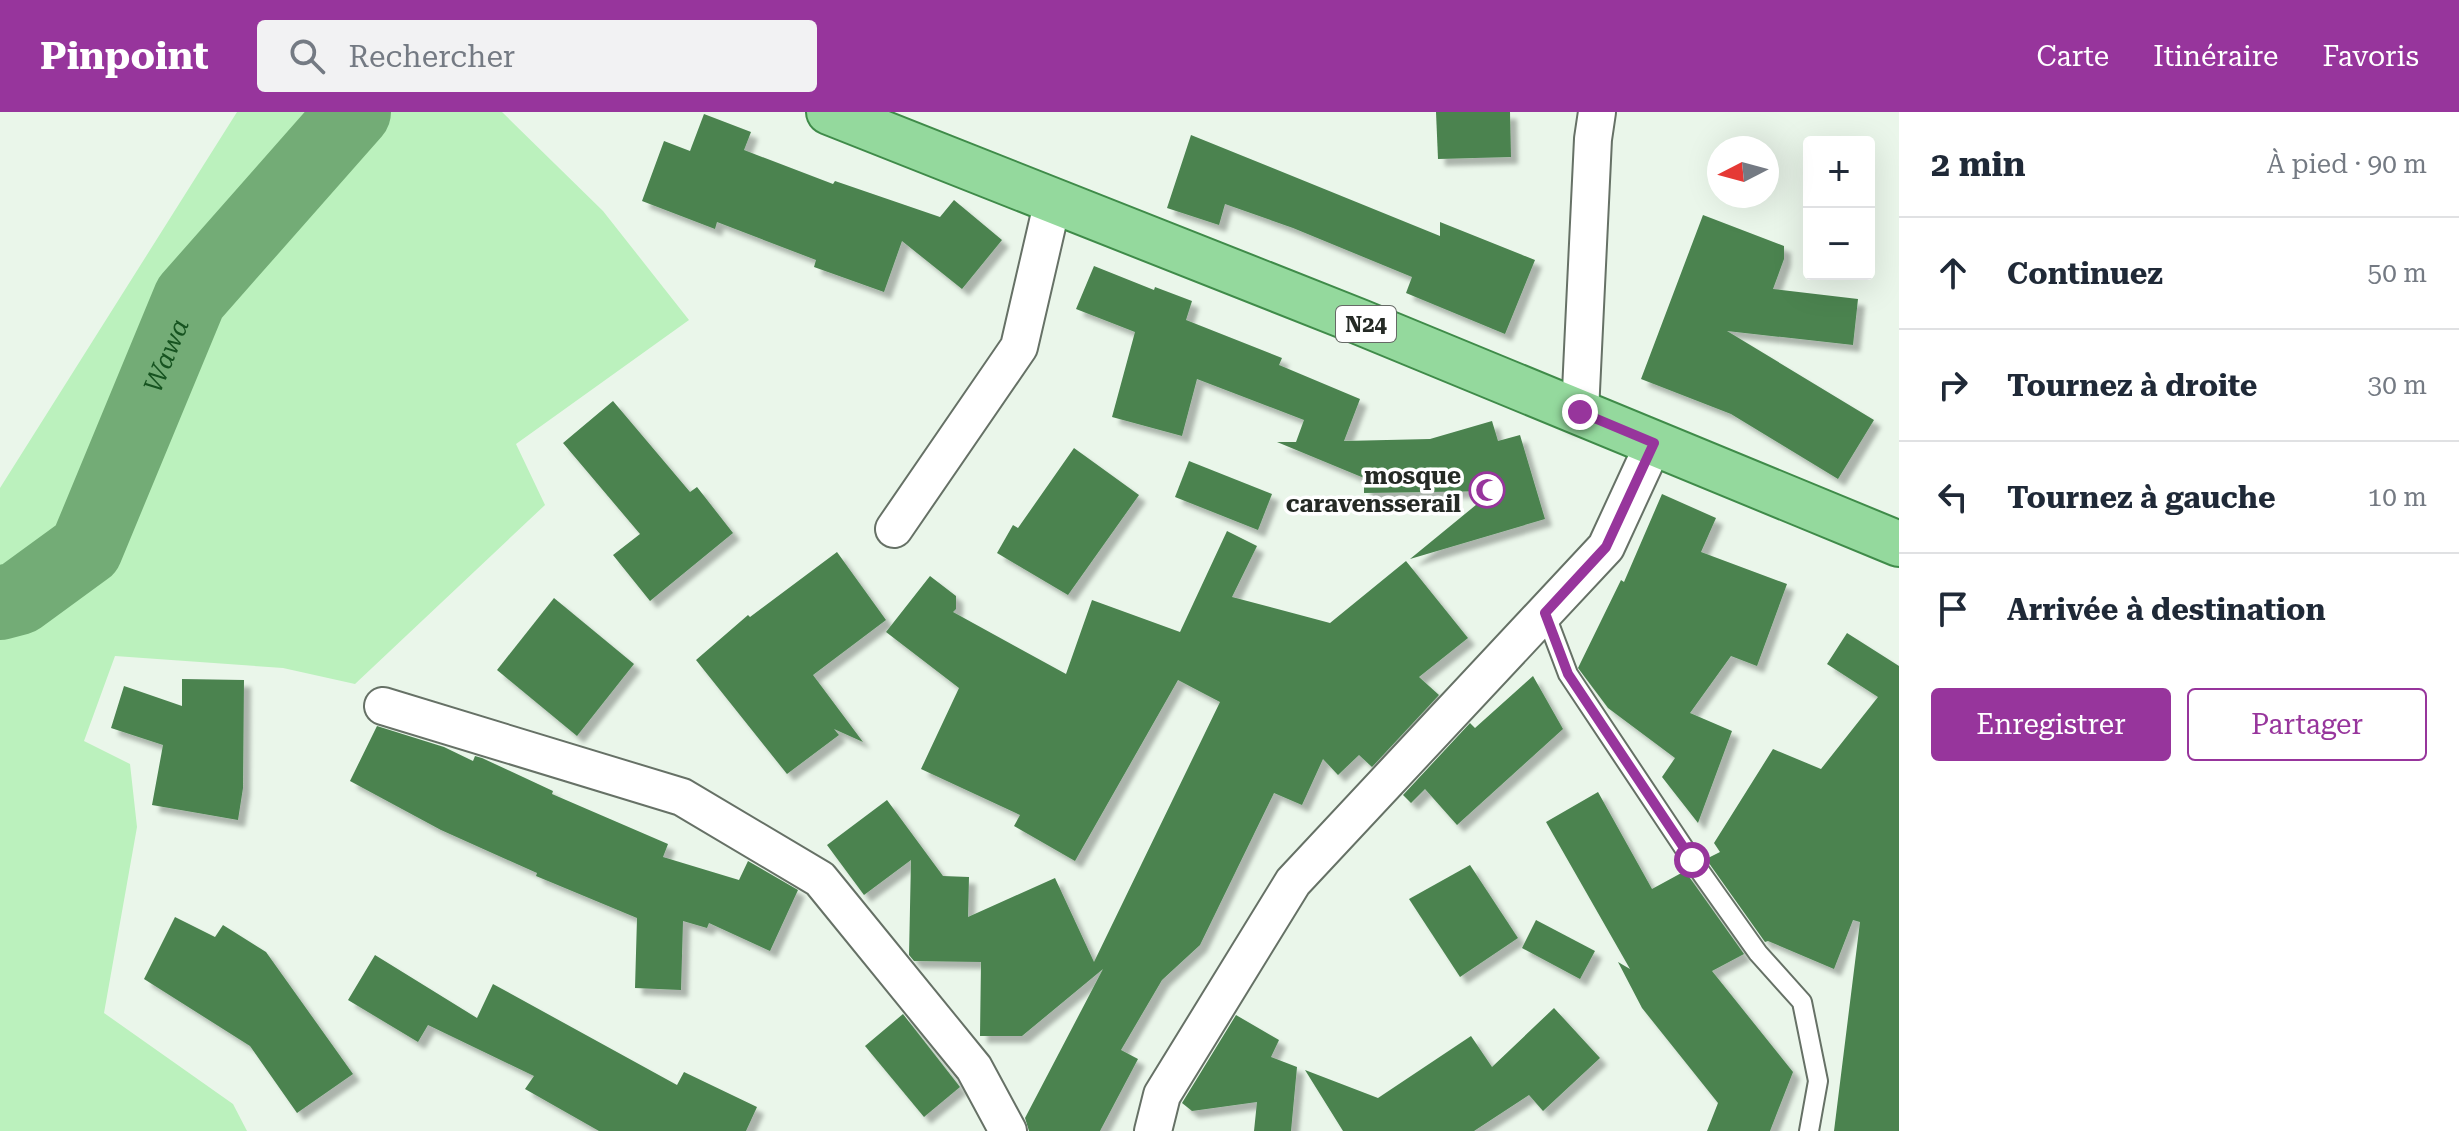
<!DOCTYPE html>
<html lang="fr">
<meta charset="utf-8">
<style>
:root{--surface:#fff;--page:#f2f2f3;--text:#1f2937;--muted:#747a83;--line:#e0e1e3;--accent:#97359c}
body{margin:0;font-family:"Roboto Serif",serif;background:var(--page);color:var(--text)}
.controls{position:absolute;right:24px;top:24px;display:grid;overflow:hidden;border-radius:8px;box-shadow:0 8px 32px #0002}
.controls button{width:72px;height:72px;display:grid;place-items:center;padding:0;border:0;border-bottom:2px solid var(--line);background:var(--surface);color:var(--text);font:40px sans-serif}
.compass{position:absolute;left:1707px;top:24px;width:72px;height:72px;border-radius:50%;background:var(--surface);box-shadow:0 8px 32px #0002;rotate:264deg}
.stop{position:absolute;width:24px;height:24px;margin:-18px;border:6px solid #97359c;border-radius:50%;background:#fff}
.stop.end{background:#97359c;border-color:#fff;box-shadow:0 2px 8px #0008}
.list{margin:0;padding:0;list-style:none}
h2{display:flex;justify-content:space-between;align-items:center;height:104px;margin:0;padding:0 32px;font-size:34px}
h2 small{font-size:26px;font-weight:400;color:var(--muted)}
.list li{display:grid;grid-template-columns:52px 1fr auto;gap:24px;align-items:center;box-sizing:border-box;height:112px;padding:0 32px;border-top:2px solid var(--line)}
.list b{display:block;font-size:30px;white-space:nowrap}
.list em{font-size:26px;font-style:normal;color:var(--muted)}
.actions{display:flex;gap:16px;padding:24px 32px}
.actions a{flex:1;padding:18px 0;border:2px solid var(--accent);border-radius:8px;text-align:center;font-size:28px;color:var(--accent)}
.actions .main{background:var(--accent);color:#fff}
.icon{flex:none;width:44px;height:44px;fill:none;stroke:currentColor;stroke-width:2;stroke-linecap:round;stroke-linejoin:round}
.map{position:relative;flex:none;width:1899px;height:1019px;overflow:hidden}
header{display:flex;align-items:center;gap:48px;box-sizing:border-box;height:112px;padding:0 40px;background:var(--accent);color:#fff}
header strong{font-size:38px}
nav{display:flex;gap:44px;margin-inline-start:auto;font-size:28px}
.search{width:560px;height:72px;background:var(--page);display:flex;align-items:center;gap:20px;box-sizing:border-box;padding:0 28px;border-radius:8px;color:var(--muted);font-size:30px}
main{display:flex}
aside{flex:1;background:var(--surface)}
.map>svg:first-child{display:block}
</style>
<header>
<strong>Pinpoint</strong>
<div class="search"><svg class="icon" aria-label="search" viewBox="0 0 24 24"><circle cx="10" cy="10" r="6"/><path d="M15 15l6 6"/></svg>Rechercher</div>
<nav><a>Carte</a><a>Itinéraire</a><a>Favoris</a></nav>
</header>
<main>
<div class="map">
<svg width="1899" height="1019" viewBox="0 0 1899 1019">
<defs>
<filter id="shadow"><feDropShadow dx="7" dy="7" stdDeviation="2" flood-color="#0004"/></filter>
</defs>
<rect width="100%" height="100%" fill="#eaf6ea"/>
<path fill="#bbf1bd" d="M 237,0 L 502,0 L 603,99 L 689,208 L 516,332 L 545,393 L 355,572 L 283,556 L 115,544 L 84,629 L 130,652 L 137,715 L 104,901 L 233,992 L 247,1019 L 0,1019 L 0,376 Z"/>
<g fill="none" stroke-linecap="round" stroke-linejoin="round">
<path stroke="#73ac76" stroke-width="74" id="s1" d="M 0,491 L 19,486 L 86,437 L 190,186 L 354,0"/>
</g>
<g fill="#4b8350" filter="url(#shadow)">
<path d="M 1436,0 L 1510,0 L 1511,45 L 1438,47 Z"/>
<path d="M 704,2 L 751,20 L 744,38 L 833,72 L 835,69 L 940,105 L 954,88 L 1002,128 L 962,177 L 902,129 L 884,180 L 814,155 L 816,148 L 717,110 L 715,117 L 642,89 L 664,29 L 690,39 Z"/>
<path d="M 1191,23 L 1440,124 L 1440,110 L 1535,148 L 1505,222 L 1406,181 L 1412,165 L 1293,116 L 1225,92 L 1219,113 L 1167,96 Z"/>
<path d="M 1703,103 L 1784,134 L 1784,147 L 1773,177 L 1858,187 L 1853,233 L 1727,219 L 1874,308 L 1838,367 L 1731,302 L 1641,267 Z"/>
<path d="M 1094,154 L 1154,178 L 1155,175 L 1192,189 L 1186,208 L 1282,246 L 1279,253 L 1360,287 L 1344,329 L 1430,327 L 1492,309 L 1498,329 L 1520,323 L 1545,407 L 1410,447 L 1493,379 L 1364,381 L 1364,366 L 1277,330 L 1296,330 L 1304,308 L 1197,267 L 1182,324 L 1112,305 L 1135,220 L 1076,197 Z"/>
<path d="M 613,289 L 690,380 L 697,375 L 733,421 L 650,489 L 613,443 L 640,422 L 563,331 Z"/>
<path d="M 1074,336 L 1139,383 L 1068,483 L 997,441 L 1013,413 L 1018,416 Z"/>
<path d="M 1189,349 L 1272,382 L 1258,418 L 1175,385 Z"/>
<path d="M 1662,382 L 1716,406 L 1701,440 L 1787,472 L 1757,554 L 1731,544 L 1690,601 L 1732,619 L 1698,711 L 1662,665 L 1675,646 L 1608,596 L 1578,556 L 1621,468 L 1624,470 Z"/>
<path d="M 1227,419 L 1257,434 L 1232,485 L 1330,511 L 1406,449 L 1468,526 L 1419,565 L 1439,583 L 1372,655 L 1359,643 L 1338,663 L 1323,647 L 1302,693 L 1274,681 L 1200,833 L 1162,868 L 1121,938 L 1138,947 L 1100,1019 L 1029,1019 L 1025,1006 L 1103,857 L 1022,924 L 980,924 L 981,850 L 914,849 L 909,843 L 911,748 L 864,783 L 827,733 L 887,688 L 943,764 L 969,765 L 968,805 L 1055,766 L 1094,850 L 1220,590 L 1178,568 L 1075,749 L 1014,714 L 1020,703 L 921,657 L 959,576 L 886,520 L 930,464 L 956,484 L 956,497 L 953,500 L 1066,562 L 1092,488 L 1180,520 Z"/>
<path d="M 837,440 L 886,508 L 813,563 L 863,630 L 834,617 L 839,623 L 787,662 L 696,548 L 748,503 L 750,505 Z"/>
<path d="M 554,486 L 634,552 L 577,624 L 497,558 Z"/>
<path d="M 1847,521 L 1899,554 L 1899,1019 L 1834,1019 L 1860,810 L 1853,808 L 1834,857 L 1768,829 L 1765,830 L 1706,747 L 1720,740 L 1714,731 L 1773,637 L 1821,657 L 1878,585 L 1827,552 Z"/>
<path d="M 1533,564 L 1563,617 L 1457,713 L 1425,677 L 1411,691 L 1403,683 L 1470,611 L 1475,616 Z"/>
<path d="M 182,567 L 244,568 L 243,676 L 238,708 L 152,693 L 163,633 L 111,616 L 124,574 L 182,594 Z"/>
<path d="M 377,614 L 444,635 L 473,649 L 475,644 L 482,646 L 553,679 L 552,682 L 668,732 L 663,745 L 739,768 L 748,749 L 798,778 L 770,839 L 709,811 L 707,816 L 683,809 L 681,878 L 635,876 L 637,806 L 536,764 L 537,761 L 441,718 L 350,669 Z"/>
<path d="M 1598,680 L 1652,777 L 1685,759 L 1744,842 L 1712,859 L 1793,960 L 1770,1019 L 1707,1019 L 1718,991 L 1642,896 L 1618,850 L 1630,857 L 1546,710 Z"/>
<path d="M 1470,753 L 1518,826 L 1460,865 L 1409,787 Z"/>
<path d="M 175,805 L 215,825 L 223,813 L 266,840 L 353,962 L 297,1001 L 250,934 L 144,867 Z"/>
<path d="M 1536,808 L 1595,839 L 1580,867 L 1522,836 Z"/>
<path d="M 375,843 L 477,906 L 493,872 L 677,973 L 684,960 L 757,995 L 746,1019 L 599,1019 L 525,977 L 534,964 L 428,913 L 418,930 L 348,888 Z"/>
<path d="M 1554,896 L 1600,946 L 1543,999 L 1529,983 L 1474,1019 L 1343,1019 L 1305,958 L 1378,986 L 1471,924 L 1492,955 Z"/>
<path d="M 903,902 L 960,975 L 924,1005 L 865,934 Z"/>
<path d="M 1236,903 L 1279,928 L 1271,945 L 1297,955 L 1291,1019 L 1254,1019 L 1257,990 L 1192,999 L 1182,991 Z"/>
</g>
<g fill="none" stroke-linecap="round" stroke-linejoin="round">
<defs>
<path id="lane" d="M 1545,501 L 1568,562 L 1692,748 L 1758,841 L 1802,890 L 1818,969 L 1809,1019"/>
<g id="street">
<path d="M 1580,300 L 1593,27 L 1597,0"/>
<path d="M 894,417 L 1019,235 L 1053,88"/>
<path d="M 383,594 L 682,685 L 820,767 L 974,956 L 1008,1019"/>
<path d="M 1153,1019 L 1162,983 L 1293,770 L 1606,435 L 1654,331"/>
</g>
<path id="primary" d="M 829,0 L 1360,210 L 1899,432"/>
</defs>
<use href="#lane" stroke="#667166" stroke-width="22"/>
<use href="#street" stroke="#667166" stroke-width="40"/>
<use href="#primary" stroke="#3f8b49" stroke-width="48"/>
<use href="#lane" stroke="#fff" stroke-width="18"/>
<use href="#street" stroke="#fff" stroke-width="36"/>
<use href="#primary" stroke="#94d99d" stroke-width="44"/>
</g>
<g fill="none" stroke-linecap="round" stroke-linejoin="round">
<path stroke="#97359c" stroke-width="10" d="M 1580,300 L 1654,331 L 1606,435 L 1545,501 L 1568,562 L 1692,748"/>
</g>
<defs>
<symbol id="mosque-ring" viewBox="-11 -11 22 22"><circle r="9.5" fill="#fff" stroke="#97359c" stroke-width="1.5"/><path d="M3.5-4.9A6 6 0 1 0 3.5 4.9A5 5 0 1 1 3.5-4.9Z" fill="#97359c"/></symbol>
</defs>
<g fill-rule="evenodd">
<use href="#mosque-ring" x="1467" y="358" width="40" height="40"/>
</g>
<g text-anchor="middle" stroke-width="7" stroke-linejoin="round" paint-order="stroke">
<rect fill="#fff" stroke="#666a66" stroke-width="2" x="1336" y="194" width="60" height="36" rx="6"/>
<g font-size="22" font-weight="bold" fill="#252a25">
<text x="1366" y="220">N24</text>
</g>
<g font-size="24" font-weight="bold" fill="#252a25" stroke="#fff" text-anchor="end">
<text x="1461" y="372">mosque<tspan x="1461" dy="28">caravensserail</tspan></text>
</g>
<g font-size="26" font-style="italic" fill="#165320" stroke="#fff">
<text dy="9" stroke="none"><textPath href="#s1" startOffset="312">Wawa</textPath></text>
</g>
</g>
</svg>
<div class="controls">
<button>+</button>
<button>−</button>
</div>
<svg class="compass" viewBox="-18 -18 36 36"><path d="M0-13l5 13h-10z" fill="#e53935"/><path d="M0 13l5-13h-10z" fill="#747a83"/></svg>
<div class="stop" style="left:1692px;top:748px"></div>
<div class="stop end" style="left:1580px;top:300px"></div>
</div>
<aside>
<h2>2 min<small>À pied · 90 m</small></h2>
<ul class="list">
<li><svg class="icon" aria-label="ahead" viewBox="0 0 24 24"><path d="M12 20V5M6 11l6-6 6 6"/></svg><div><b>Continuez</b></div><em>50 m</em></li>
<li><svg class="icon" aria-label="right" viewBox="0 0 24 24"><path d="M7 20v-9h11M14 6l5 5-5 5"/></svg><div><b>Tournez à droite</b></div><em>30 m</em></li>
<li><svg class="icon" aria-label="left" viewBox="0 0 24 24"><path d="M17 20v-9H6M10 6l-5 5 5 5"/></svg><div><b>Tournez à gauche</b></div><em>10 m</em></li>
<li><svg class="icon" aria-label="arrive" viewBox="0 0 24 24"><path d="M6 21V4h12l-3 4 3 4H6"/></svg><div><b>Arrivée à destination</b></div></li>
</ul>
<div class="actions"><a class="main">Enregistrer</a><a>Partager</a></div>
</aside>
</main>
